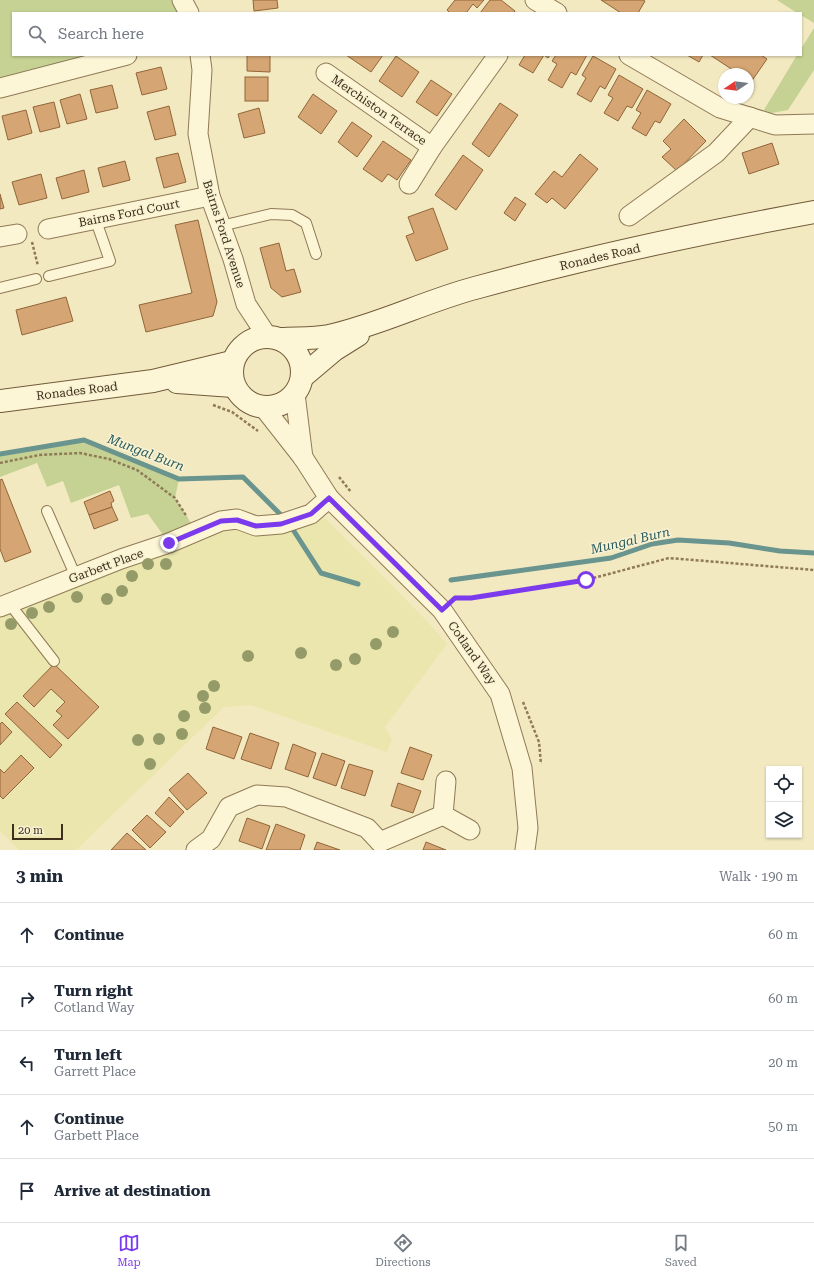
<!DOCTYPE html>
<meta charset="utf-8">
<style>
:root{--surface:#fff;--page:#f2f2f3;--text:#1f2937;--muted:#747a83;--line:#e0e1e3;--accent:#7c3aed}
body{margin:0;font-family:"Roboto Serif",serif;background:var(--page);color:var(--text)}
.controls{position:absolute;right:12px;bottom:12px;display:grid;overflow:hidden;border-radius:0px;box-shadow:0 1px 3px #0004}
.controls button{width:36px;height:36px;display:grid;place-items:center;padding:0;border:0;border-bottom:1px solid var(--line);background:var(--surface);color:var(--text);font:20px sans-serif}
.compass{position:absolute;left:718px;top:68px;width:36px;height:36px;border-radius:50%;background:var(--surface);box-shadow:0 1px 3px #0004;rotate:257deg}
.scale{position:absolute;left:12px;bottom:10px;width:51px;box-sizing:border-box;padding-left:4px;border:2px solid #3d2f1c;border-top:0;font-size:11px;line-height:14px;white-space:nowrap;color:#3d2f1c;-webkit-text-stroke:3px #f9f2d2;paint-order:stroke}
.stop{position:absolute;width:12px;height:12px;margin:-9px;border:3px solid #7c3aed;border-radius:50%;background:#fff}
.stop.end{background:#7c3aed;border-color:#fff;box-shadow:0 1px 4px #0008}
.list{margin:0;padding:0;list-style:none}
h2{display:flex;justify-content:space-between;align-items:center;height:52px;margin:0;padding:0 16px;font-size:17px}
h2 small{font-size:13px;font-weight:400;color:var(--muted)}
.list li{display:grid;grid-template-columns:26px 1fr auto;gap:12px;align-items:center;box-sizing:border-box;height:64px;padding:0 16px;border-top:1px solid var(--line)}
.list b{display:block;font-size:15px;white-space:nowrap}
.list p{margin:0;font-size:13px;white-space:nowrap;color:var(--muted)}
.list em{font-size:13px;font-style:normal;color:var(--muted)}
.icon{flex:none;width:22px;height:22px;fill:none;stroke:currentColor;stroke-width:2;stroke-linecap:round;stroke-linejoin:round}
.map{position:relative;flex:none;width:814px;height:850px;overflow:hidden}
.search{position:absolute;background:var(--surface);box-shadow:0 1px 3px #0004;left:12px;right:12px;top:12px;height:44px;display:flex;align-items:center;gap:10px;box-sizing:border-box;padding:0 14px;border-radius:0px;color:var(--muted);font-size:15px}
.sheet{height:372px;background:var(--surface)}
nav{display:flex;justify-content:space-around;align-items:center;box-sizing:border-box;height:56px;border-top:1px solid var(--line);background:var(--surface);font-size:11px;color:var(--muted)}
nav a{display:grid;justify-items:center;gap:2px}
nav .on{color:var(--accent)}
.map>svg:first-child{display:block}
</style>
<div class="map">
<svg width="814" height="850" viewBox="0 0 814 850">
<rect width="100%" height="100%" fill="#f3e9c1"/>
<path fill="#eae6ae" d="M 316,509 L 429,623 L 447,644 L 385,727 L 392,739 L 387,752 L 250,705 L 224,707 L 76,850 L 19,850 L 0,831 L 0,607 L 196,531 L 256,526 Z"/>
<g fill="#c5d294">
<path d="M 0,0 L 182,0 L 189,13 L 13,13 L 13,55 L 127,55 L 0,88 Z"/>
<path d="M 777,0 L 814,0 L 814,23 L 801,15 L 801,13 L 797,13 Z"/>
<path d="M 814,28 L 814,70 L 788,110 L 761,115 L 797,55 L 801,55 L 801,49 Z"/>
<path d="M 84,440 L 179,479 L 175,498 L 196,531 L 169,543 L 148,514 L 131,518 L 119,485 L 71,503 L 63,481 L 47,487 L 37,463 L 0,477 L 0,454 Z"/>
</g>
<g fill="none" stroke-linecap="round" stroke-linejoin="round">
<g stroke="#6a948e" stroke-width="5">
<path d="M 0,454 L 84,440 L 179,479 L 243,477 L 285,519"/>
<path d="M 290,525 L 321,573 L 358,584"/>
<path d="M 451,580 L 611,558 L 652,544 L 678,540 L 729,543 L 780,551 L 814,553"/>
</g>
</g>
<g fill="#d5a673" stroke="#916539">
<path d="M 253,0 L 277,0 L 278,8 L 254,11 Z"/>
<path d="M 455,0 L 484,0 L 477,8 L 473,4 L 466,13 L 450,13 L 447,10 Z"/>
<path d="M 490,0 L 501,0 L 515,11 L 514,13 L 480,13 Z"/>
<path d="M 601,0 L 643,0 L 645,1 L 638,13 L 621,13 Z"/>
<path d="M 247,55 L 270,55 L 270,72 L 247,71 Z"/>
<path d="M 346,55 L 383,55 L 371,72 Z"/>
<path d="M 525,55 L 550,55 L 548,58 L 544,55 L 533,73 L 519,65 Z"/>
<path d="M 556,55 L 587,55 L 576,75 L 571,72 L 562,88 L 548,80 L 557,64 L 552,61 Z"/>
<path d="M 687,55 L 703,55 L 699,62 Z"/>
<path d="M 710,55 L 761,55 L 767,59 L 751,82 L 748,80 L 748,74 L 739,74 Z"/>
<path d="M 396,56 L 419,72 L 402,97 L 379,81 Z"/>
<path d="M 593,56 L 616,69 L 605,89 L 600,86 L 591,102 L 577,94 L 586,78 L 582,75 Z"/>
<path d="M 161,67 L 167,89 L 142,95 L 136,73 Z"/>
<path d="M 619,75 L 643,89 L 632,108 L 627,106 L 618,121 L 604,113 L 613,98 L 608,95 Z"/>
<rect x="245" y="77" width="23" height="24"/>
<path d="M 431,80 L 452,94 L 437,116 L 416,102 Z"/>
<path d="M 112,85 L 118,108 L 96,113 L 90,90 Z"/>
<path d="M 647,90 L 671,104 L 660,123 L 655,121 L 646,136 L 632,128 L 641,113 L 636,110 Z"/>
<path d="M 80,94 L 87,119 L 67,124 L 60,100 Z"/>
<path d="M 313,94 L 337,111 L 321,134 L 298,117 Z"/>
<path d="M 54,102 L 60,127 L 40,132 L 33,107 Z"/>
<path d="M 500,103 L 518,115 L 489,157 L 472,144 Z"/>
<path d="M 169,106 L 176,135 L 155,140 L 147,112 Z"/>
<path d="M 259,108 L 265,133 L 244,138 L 238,114 Z"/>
<path d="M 26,110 L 32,133 L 8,140 L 2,116 Z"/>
<path d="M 684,119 L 706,141 L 677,171 L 662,157 L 671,149 L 663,141 Z"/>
<path d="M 352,122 L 372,136 L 357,157 L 338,142 Z"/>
<path d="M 383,141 L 411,160 L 397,180 L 388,174 L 382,182 L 363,169 Z"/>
<path d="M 772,143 L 779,164 L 749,174 L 742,153 Z"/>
<path d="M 178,153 L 186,182 L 164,188 L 156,158 Z"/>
<path d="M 580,154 L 598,169 L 565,209 L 552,198 L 547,203 L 535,194 L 554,171 L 562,177 Z"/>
<path d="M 463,155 L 483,170 L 456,210 L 435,195 Z"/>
<path d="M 125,161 L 130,180 L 103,187 L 98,168 Z"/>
<path d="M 84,170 L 89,192 L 62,199 L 56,178 Z"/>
<path d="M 41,174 L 47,198 L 19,205 L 12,182 Z"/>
<path d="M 0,194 L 4,208 L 0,209 Z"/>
<path d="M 515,197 L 526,204 L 515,221 L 504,213 Z"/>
<path d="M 433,208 L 448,249 L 416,261 L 406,236 L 414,233 L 408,217 Z"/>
<path d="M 198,220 L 217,302 L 213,316 L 146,332 L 139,305 L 192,293 L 175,225 Z"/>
<path d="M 279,243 L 286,271 L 294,269 L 301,292 L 282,297 L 271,288 L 260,248 Z"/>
<path d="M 66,297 L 73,321 L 22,335 L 16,310 Z"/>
<path d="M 2,479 L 31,552 L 5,562 L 0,549 L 0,480 Z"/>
<path d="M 110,491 L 114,501 L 111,503 L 112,507 L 89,515 L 84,502 Z"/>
<path d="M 112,507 L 118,520 L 94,529 L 89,515 Z"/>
<path d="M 54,664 L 99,707 L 68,739 L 53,725 L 62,716 L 56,711 L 65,702 L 51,689 L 34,707 L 23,696 Z"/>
<path d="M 17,702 L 62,745 L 50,758 L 5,714 Z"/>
<path d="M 2,722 L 12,732 L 0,745 L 0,724 Z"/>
<path d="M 213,727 L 242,737 L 234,759 L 206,749 Z"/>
<path d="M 250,733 L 279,743 L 271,769 L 241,759 Z"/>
<path d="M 293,744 L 316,753 L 308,777 L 285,769 Z"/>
<path d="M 410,747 L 432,755 L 423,780 L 401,773 Z"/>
<path d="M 322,753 L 345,761 L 336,786 L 313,778 Z"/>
<path d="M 21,755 L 34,768 L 3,799 L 0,796 L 0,769 L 4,773 Z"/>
<path d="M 349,764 L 373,771 L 365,796 L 341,788 Z"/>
<path d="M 188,773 L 207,793 L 187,810 L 169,790 Z"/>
<path d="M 398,783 L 421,791 L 413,813 L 391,806 Z"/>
<path d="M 169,797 L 184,812 L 170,827 L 155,813 Z"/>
<path d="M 147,815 L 166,832 L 150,848 L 132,830 Z"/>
<path d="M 247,818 L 270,826 L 262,849 L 239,841 Z"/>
<path d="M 276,824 L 305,835 L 300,850 L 266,850 Z"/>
<path d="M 127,833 L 146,850 L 111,850 Z"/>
<path d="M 317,842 L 340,850 L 314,850 Z"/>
<path d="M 426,842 L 446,850 L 423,850 Z"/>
</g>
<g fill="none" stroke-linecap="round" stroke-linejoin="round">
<defs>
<g id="service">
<path d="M 221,226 L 271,214 L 292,215 L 306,223 L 316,254"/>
<path d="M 49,276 L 110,261 L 95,218"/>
<path d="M 0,288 L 36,279"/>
<path d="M 47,511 L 76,577"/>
<path d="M 9,603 L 54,661"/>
</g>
<g id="minor">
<path d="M 182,0 L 189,13"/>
<path d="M 535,0 L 557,13"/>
<path d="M 200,55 L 202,70 L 198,134 L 210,196 L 233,259 L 246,304 L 267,336"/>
<path d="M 629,55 L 720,108 L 775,125 L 814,124"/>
<path d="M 326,73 L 432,147 L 498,55"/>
<path d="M 0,88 L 127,55"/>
<path d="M 409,184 L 432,147"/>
<path d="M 629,216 L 716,153 L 750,117"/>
<path d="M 48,229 L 210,196"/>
<path d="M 0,237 L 17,234"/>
<path d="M 295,394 L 303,458"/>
<path d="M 264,408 L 304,459 L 329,498 L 442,610 L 500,694 L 522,768 L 528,828 L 525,850"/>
<path d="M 0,607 L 121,559 L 169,543 L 221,521 L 237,519 L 256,526 L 281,524 L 311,514 L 329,498"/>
<path d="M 443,815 L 446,781"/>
<path d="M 380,842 L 443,815 L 470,830"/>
<path d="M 196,850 L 211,839 L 229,807 L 257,795 L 286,797 L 367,828 L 380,842"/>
</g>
<g id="secondary">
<circle cx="267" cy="372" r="35"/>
<path d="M 281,339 C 297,338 313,339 329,336 C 379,325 426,301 475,288 C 587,257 700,233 814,212"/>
<path d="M 302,377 L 334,350 L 358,335"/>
<path d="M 177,382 L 233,386"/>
<path d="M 0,401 L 153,381 L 232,362"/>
</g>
</defs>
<use href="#service" stroke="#8f7a56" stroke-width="12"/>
<use href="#minor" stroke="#8f7a56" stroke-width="21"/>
<use href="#secondary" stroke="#715b39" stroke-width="24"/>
<g stroke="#8f7a56" stroke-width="2.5" stroke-dasharray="3 2" stroke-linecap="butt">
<path d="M 32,242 L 38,266"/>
<path d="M 213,405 L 232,412 L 258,431"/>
<path d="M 0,463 L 39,455 L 80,453 L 109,459 L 137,470 L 175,498 L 187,517"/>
<path d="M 339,477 L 351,492"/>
<path d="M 455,599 L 471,598 L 586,580 L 669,558 L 814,570"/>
<path d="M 523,702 L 539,742 L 541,764"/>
</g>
<use href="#service" stroke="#fcf5d6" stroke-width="10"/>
<use href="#minor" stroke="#fcf5d6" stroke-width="19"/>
<use href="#secondary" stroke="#fcf5d6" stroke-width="22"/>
</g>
<g fill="#949b68">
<circle cx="148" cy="564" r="6"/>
<circle cx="166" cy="564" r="6"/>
<circle cx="132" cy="576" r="6"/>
<circle cx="122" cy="591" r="6"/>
<circle cx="77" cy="597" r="6"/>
<circle cx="107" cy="599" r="6"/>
<circle cx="49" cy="607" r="6"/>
<circle cx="32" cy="613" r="6"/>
<circle cx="11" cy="624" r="6"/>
<circle cx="393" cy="632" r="6"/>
<circle cx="376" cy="644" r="6"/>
<circle cx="301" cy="653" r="6"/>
<circle cx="248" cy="656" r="6"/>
<circle cx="355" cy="659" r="6"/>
<circle cx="336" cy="665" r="6"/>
<circle cx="214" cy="686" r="6"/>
<circle cx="203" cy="696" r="6"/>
<circle cx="205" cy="708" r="6"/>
<circle cx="184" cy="716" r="6"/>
<circle cx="182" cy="734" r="6"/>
<circle cx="159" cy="739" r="6"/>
<circle cx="138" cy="740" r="6"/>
<circle cx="150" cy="764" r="6"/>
</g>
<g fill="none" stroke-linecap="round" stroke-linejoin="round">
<path stroke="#7c3aed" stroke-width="5" d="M 169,543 L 221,521 L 237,520 L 256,526 L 281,524 L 311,514 L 329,498 L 442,610 L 455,598 L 471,598 L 586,580"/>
</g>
<g text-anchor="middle" stroke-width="3" stroke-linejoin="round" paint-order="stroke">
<g font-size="12" fill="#3d2f1c" stroke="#f9f2d2">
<text transform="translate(379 110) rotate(35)" y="4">Merchiston Terrace</text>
<text transform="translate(129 213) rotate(-11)" y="4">Bairns Ford Court</text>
<text transform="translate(224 234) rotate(72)" y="4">Bairns Ford Avenue</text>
<text transform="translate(600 257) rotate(-13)" y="4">Ronades Road</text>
<text transform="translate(77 391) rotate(-7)" y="4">Ronades Road</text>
<text transform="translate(106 566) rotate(-20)" y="4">Garbett Place</text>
<text transform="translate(472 653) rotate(55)" y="4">Cotland Way</text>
</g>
<g font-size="13" font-style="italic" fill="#2a5c5e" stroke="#f9f2d2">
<text transform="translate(146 452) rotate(21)" y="5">Mungal Burn</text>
<text transform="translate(630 540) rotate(-13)" y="5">Mungal Burn</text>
</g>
</g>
</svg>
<div class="controls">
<button><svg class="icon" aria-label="locate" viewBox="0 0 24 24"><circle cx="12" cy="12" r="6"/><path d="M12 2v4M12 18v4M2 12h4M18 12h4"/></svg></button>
<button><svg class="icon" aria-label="layers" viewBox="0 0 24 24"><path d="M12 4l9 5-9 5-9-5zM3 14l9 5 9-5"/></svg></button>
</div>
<svg class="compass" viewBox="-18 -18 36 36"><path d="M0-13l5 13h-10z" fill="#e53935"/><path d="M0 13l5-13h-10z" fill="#747a83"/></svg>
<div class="scale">20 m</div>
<div class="stop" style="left:586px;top:580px"></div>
<div class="stop end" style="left:169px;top:543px"></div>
<div class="search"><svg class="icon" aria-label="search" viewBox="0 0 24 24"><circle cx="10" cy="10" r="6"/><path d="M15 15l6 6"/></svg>Search here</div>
</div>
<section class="sheet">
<h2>3 min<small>Walk · 190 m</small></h2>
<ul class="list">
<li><svg class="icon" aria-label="ahead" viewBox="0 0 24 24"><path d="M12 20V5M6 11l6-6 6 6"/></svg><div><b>Continue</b></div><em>60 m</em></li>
<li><svg class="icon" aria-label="right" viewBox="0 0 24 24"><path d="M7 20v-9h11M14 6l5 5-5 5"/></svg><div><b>Turn right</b><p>Cotland Way</p></div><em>60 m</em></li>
<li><svg class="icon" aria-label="left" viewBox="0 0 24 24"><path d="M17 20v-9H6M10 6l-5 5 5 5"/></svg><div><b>Turn left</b><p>Garrett Place</p></div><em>20 m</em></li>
<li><svg class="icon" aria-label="ahead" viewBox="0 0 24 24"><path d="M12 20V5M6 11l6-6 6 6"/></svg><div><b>Continue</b><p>Garbett Place</p></div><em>50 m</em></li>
<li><svg class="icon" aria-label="arrive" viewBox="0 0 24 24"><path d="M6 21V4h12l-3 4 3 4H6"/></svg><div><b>Arrive at destination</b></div></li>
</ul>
</section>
<nav>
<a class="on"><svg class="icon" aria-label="map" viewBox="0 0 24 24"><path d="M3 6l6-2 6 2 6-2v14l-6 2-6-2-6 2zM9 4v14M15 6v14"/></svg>Map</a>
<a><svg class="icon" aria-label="directions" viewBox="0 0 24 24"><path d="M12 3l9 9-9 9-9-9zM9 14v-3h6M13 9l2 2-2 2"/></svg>Directions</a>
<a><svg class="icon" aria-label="saved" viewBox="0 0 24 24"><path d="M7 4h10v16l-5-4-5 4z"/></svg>Saved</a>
</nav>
